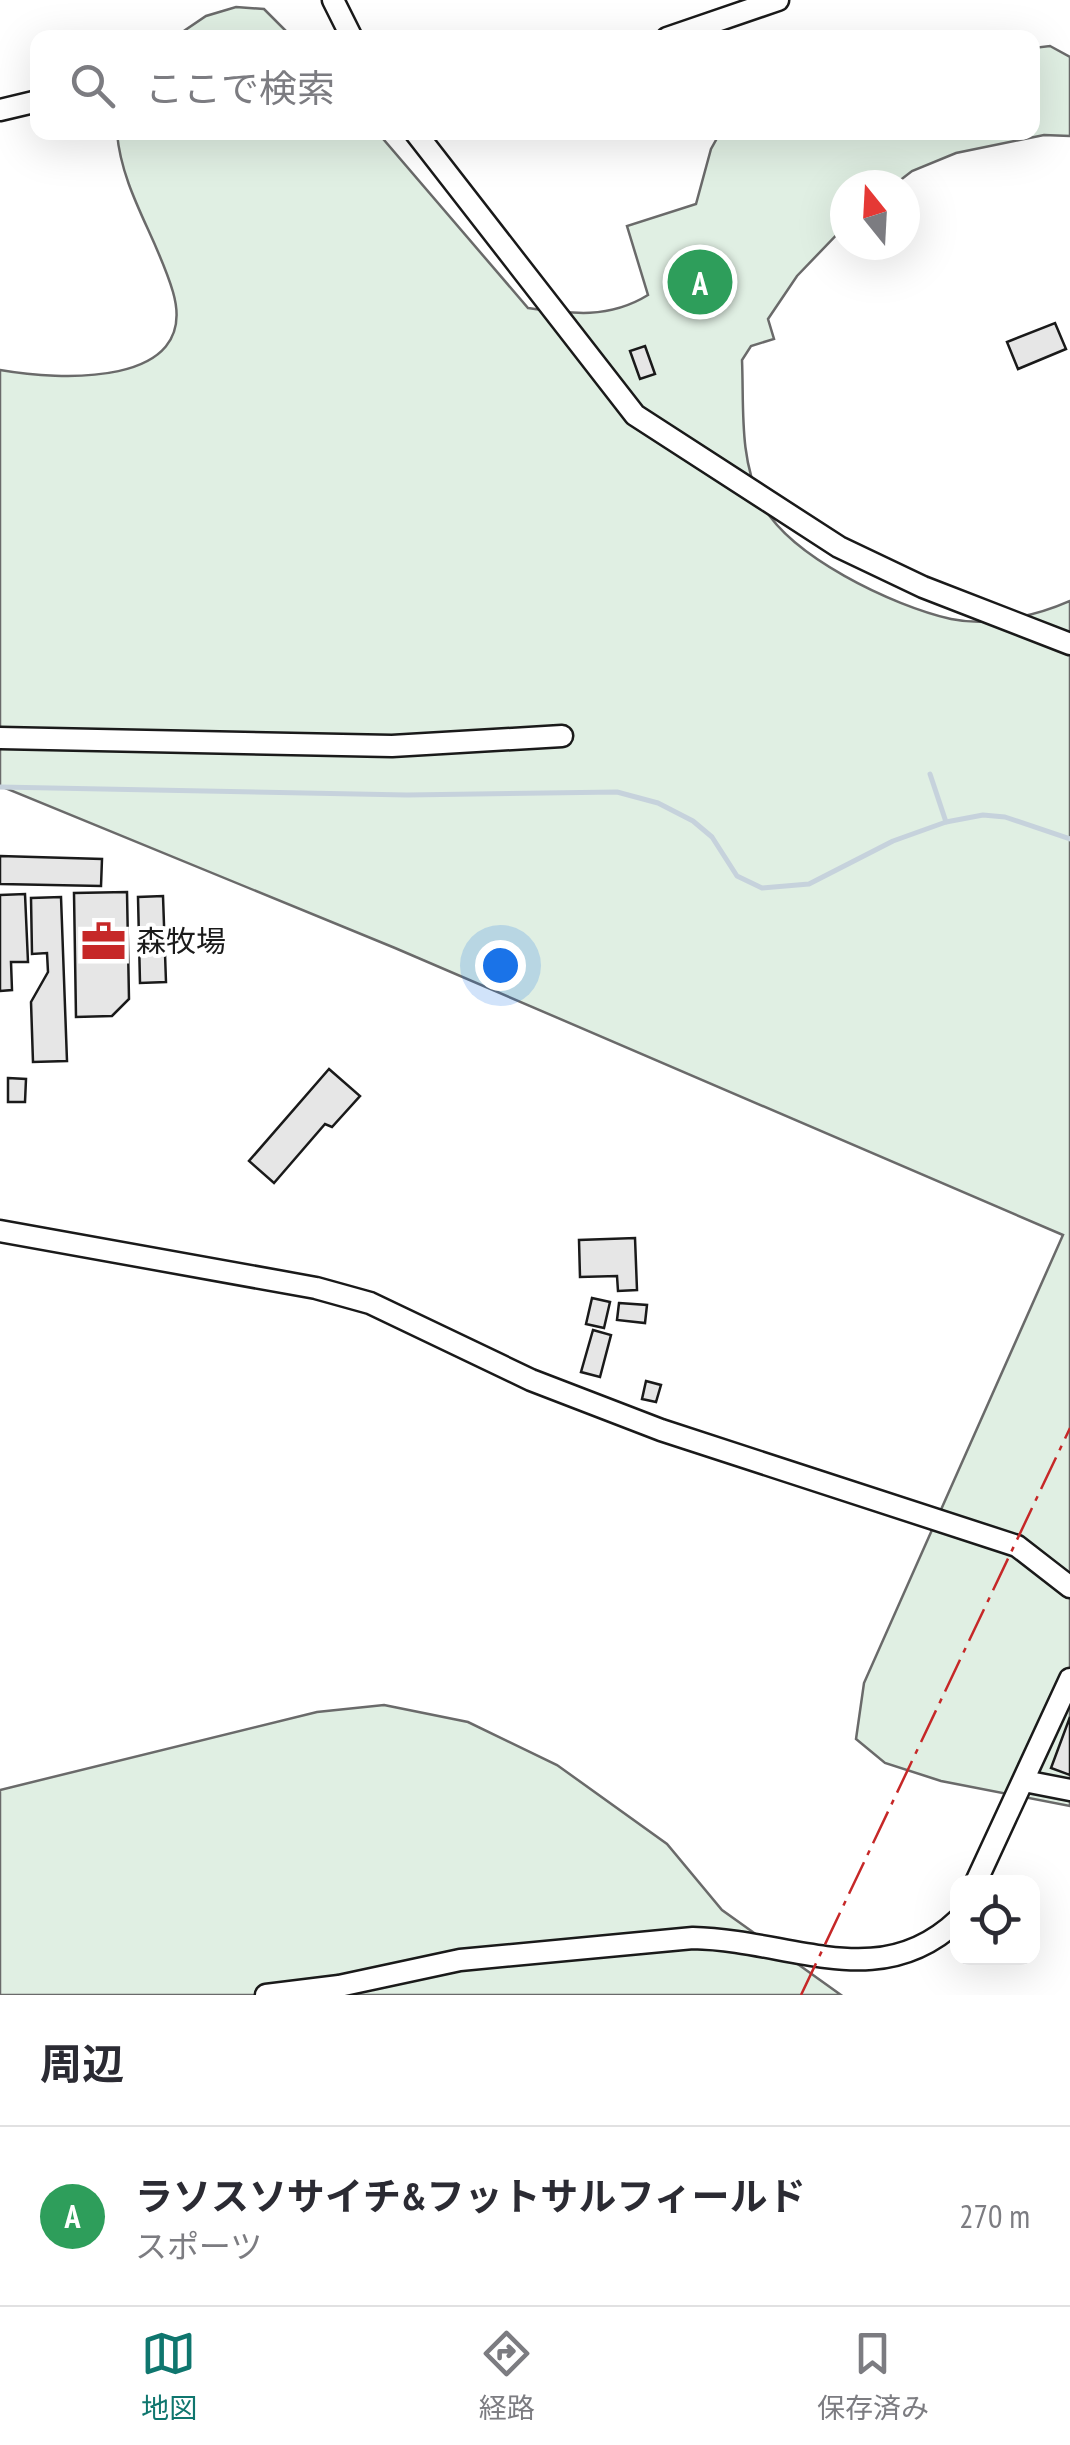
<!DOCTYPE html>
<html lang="ja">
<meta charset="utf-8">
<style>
:root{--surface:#fff;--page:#f2f2f3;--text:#2b2b33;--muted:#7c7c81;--line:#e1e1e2;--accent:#0f766e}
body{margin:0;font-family:"PT Sans Narrow","Noto Sans JP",sans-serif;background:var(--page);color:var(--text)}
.controls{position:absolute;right:30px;bottom:30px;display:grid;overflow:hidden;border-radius:20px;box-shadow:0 10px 40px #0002}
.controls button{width:90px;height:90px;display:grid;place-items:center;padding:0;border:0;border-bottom:2px solid var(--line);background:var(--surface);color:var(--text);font:50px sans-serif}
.compass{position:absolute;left:830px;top:170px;width:90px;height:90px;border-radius:50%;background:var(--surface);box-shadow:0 10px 40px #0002;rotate:342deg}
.you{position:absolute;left:500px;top:965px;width:35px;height:35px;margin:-25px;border:8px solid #fff;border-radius:50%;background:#1a73e8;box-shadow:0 0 0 15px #1a73e833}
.badge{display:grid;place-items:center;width:65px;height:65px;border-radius:50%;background:var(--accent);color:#fff;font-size:32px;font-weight:700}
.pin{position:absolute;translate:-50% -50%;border:5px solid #fff;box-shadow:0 2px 10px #0006}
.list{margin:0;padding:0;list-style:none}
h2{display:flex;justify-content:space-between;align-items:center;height:130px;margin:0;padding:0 40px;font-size:42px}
h2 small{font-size:32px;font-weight:400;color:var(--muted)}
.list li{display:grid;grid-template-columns:65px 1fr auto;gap:30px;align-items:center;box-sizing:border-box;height:180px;padding:0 40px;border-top:2px solid var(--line)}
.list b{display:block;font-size:38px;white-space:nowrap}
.list p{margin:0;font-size:32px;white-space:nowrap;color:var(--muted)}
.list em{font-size:32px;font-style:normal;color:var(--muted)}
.icon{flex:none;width:55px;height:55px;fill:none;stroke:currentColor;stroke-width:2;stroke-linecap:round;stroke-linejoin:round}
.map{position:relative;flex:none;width:1070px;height:1995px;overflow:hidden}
.search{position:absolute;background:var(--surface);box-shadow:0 10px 40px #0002;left:30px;right:30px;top:30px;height:110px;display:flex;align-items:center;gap:25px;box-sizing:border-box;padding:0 35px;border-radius:20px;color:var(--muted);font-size:38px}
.sheet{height:310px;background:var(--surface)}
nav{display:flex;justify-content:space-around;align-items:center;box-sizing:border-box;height:140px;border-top:2px solid var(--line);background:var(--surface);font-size:28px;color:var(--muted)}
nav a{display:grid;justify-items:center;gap:5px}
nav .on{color:var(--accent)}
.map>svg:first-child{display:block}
</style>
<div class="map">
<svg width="1070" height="1995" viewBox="0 0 1070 1995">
<rect width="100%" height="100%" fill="#fff"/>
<g fill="#e0efe3" stroke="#6a6a6a" stroke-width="2.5">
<path d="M 236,7 L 264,9 L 292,37 L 175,37 L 206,16 Z"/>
<path d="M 1050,46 L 1070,57 L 1070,136 L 1044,135 L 956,153 L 912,171 L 894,185 L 845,185 L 845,226 L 797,276 L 768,319 L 774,339 L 751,346 L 742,360 C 744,408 739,458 761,502 C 788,556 893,606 951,619 C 989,627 1036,616 1070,601 L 1070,1806 L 941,1781 L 885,1763 L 856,1739 L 864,1683 L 1063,1235 L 395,948 L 0,786 L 0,370 C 57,380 201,389 173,292 C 157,237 122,191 117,133 L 378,133 L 528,308 C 572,314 609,319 648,295 L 627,226 L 696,204 L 711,149 L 720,133 L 1032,132 L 1033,48 Z"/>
<path d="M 384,1705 L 468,1722 L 557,1765 L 667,1844 L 722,1910 L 841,1995 L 0,1995 L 0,1790 L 317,1712 Z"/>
</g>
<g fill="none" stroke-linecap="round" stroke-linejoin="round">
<g stroke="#c6d2dc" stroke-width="5">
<path d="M 930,774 L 946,822"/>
<path d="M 0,787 L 407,795 L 617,792 L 658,803 L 693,821 L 712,837 L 737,876 L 762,888 L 809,884 L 893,841 L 946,822 L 983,815 L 1005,817 L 1070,839"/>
</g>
</g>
<g fill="#e6e6e6" stroke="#1a1a1a" stroke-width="2.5">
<path d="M 1055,323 L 1066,349 L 1018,369 L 1007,342 Z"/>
<path d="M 645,346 L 655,374 L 640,379 L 630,351 Z"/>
<path d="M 0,856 L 102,859 L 101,886 L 0,884 Z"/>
<path d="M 127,892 L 129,999 L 112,1016 L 76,1017 L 74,893 Z"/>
<path d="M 25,894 L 28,962 L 11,962 L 12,990 L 0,991 L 0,895 Z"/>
<path d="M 163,896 L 166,982 L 140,983 L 138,897 Z"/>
<path d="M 61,897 L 67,1061 L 33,1062 L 31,1002 L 48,972 L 47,953 L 32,954 L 31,898 Z"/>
<path d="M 329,1069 L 360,1096 L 332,1127 L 325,1124 L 274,1183 L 249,1161 Z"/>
<path d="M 8,1078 L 26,1079 L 25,1102 L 8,1102 Z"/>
<path d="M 635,1238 L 637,1290 L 618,1291 L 617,1276 L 580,1277 L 579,1240 Z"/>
<path d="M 592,1298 L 610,1302 L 604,1328 L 586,1324 Z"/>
<path d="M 619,1303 L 647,1305 L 645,1323 L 617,1320 Z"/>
<path d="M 593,1330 L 611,1335 L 600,1377 L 581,1372 Z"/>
<path d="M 646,1381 L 661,1385 L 656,1402 L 642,1399 Z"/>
<path d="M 1070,1717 L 1070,1775 L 1051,1768 Z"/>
</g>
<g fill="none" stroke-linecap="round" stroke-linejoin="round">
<defs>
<g id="minor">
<path d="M 333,0 L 352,38"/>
<path d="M 667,38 L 778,0"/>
<path d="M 0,110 L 38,101"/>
<path d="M 415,132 L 635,415 L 839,547 L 923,587 L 1070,644"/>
<path d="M 0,738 L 392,746 L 562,736"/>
<path d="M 0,1231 L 316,1288 L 370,1303 L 531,1380 L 661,1430 L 1017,1546 L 1070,1587"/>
<path d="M 1024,1781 L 1070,1790"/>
<path d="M 976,1882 L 1070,1679"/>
<path d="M 266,1995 L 339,1986 L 460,1960 L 693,1938 C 791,1940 879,1995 958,1920"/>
</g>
</defs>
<use href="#minor" stroke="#1a1a1a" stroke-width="25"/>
<use href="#minor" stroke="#fff" stroke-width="20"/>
<path stroke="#c62828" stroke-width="2.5" stroke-dasharray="35 8 5 8" stroke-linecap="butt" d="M 801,1995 L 1070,1428"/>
</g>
<defs>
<symbol id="office-bare" viewBox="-9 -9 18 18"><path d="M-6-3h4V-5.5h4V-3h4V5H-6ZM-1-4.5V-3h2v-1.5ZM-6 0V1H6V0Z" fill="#c62828" stroke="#fff" stroke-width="2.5" paint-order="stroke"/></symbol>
</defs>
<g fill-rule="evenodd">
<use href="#office-bare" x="72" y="910" width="63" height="63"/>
</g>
<g text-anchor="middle" stroke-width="8" stroke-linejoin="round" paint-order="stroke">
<g font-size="30" fill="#1a1a1a" stroke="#fff" text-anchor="start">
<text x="136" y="952">森牧場</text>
</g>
</g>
</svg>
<div class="controls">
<button><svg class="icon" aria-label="locate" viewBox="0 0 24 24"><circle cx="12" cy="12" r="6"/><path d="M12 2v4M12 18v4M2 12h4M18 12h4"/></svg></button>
</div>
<svg class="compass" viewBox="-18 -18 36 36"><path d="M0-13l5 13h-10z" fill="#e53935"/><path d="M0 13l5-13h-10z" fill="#7c7c81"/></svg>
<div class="you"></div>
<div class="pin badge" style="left:700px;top:282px;background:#2e9e5b">A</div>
<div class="search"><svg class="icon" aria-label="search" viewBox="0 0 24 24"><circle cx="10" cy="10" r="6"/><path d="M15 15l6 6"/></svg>ここで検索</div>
</div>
<section class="sheet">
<h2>周辺<small></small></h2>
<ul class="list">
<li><span class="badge" style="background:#2e9e5b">A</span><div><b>ラソスソサイチ&amp;フットサルフィールド</b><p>スポーツ</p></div><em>270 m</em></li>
</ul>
</section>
<nav>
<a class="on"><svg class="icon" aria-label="map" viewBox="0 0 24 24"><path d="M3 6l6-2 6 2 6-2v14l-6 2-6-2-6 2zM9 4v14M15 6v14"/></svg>地図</a>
<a><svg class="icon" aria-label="directions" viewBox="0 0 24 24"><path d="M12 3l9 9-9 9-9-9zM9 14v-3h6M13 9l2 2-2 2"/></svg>経路</a>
<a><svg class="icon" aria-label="saved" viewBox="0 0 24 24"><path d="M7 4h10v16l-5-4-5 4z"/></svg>保存済み</a>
</nav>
